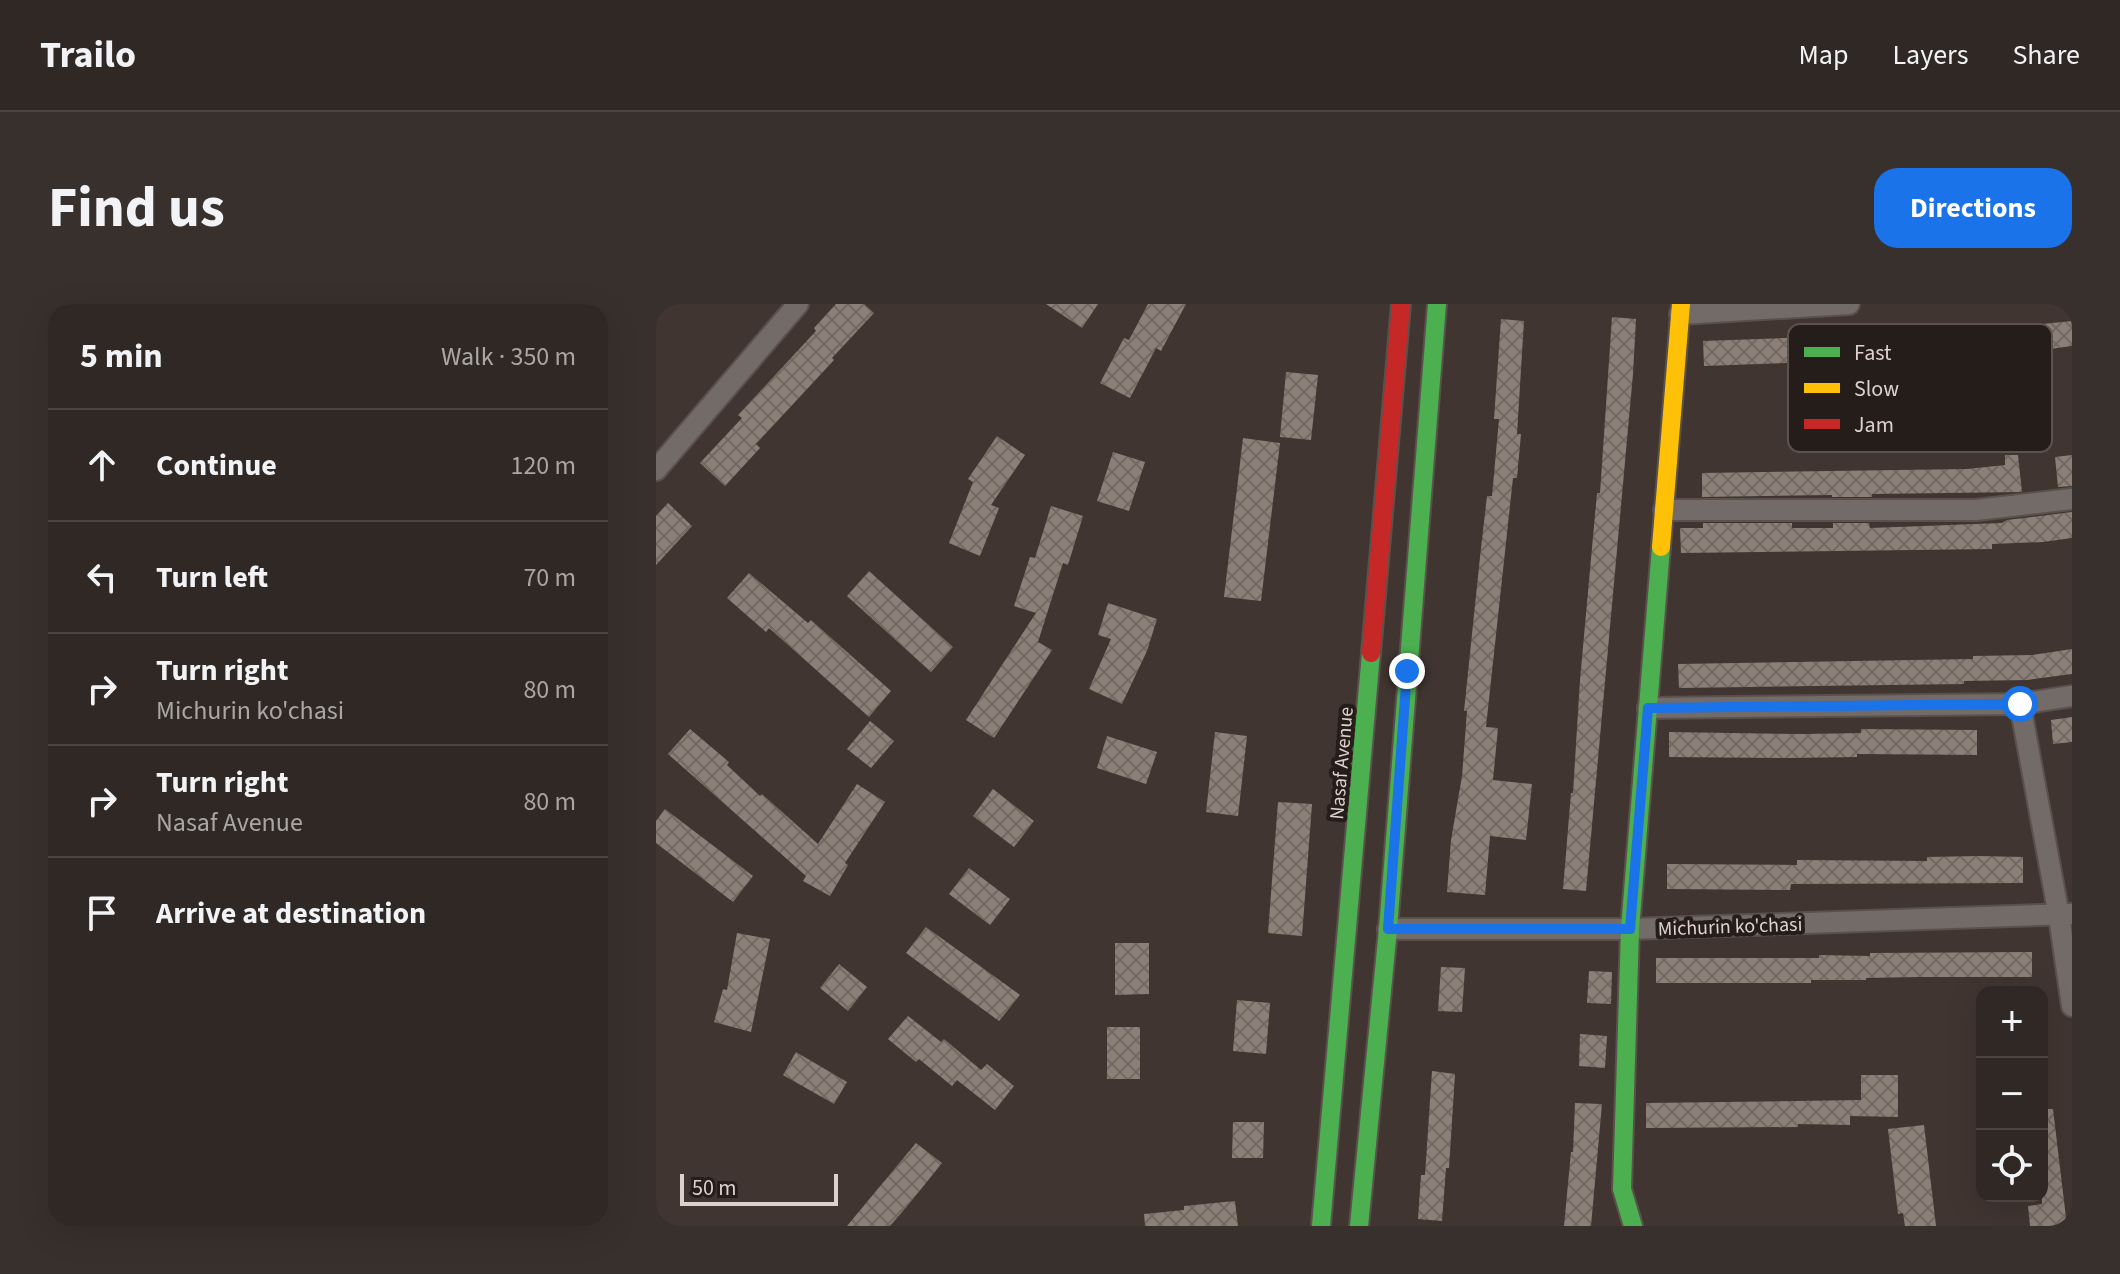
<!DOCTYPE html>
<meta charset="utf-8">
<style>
:root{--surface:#302824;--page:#38302c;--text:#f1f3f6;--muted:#a8a6a6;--line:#4b4441;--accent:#1a73e8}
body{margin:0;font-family:"Source Sans 3",sans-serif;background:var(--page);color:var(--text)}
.controls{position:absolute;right:24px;bottom:24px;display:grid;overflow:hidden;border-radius:16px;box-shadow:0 8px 32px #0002}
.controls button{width:72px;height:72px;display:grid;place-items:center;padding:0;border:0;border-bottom:2px solid var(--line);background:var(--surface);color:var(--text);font:40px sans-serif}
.scale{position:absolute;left:24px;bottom:20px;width:158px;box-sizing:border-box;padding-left:8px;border:4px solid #ded1cc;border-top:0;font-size:22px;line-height:28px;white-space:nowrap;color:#ded1cc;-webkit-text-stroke:6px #251d19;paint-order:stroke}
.stop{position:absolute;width:24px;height:24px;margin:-18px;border:6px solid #1a73e8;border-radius:50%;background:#fff}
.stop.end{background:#1a73e8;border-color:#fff;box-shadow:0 2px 8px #0008}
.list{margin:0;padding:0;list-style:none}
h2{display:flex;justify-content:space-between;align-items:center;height:104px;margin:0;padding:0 32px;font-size:34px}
h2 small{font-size:26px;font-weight:400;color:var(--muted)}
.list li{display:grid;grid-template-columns:52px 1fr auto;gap:24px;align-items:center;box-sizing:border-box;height:112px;padding:0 32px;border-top:2px solid var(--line)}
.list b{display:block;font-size:30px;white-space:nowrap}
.list p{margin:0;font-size:26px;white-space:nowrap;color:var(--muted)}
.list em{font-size:26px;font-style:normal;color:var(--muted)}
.icon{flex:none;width:44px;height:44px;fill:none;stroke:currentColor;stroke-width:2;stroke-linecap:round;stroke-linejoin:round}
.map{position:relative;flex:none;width:1416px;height:922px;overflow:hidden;border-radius:24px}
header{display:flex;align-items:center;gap:48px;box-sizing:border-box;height:112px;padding:0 40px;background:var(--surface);border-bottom:2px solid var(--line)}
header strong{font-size:38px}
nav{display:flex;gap:44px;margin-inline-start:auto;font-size:28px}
.intro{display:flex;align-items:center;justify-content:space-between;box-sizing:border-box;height:192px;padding:0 48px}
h1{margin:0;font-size:56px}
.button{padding:20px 36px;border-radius:24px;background:var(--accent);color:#fff;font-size:28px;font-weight:700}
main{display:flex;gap:48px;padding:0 48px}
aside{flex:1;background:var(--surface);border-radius:24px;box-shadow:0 8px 32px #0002}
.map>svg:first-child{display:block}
</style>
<header>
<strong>Trailo</strong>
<nav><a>Map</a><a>Layers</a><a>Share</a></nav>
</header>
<div class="intro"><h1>Find us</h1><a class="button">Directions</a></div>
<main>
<aside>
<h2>5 min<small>Walk · 350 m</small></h2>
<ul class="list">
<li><svg class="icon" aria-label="ahead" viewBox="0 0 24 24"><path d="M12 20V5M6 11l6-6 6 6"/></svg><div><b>Continue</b></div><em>120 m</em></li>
<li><svg class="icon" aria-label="left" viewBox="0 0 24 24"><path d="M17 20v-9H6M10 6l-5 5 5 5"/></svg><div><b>Turn left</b></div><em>70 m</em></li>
<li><svg class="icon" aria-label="right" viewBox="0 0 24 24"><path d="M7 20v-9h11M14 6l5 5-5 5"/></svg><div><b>Turn right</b><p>Michurin ko'chasi</p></div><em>80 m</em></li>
<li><svg class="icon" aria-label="right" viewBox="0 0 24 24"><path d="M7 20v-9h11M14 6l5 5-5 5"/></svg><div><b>Turn right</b><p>Nasaf Avenue</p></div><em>80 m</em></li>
<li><svg class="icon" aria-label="arrive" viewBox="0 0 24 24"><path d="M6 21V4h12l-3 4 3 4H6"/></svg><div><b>Arrive at destination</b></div></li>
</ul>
</aside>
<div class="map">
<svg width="1416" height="922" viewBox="0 0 1416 922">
<defs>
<pattern id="building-cross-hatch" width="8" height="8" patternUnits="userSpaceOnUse" patternTransform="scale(2)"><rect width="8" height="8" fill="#8c7f78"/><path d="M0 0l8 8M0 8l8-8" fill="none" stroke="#726963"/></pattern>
</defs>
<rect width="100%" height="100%" fill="#403530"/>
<g fill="url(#building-cross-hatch)">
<path d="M 180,0 L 208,0 L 218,9 L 176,54 L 178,56 L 100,140 L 104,144 L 69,182 L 44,159 L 86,114 L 82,111 L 160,27 L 158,24 Z"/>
<path d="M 390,0 L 442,0 L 426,24 Z"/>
<path d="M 492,0 L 530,0 L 505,47 L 500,44 L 474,94 L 444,79 L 468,34 L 473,36 Z"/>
<path d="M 956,13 L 980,15 L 977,70 L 930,587 L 907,585 L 915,489 L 917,489 L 924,376 L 941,189 L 944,189 Z"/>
<path d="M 845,15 L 868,17 L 861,130 L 865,130 L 861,174 L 857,174 L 830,423 L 842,424 L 837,476 L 876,480 L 870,536 L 834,532 L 829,591 L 791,588 L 795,536 L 806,472 L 811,407 L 808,407 L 824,253 L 831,192 L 836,192 L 843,115 L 838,115 Z"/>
<path d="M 1416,17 L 1416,42 L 1350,51 L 1048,62 L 1047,37 L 1377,25 L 1376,21 Z"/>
<path d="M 630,68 L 662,71 L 655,136 L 624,133 Z"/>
<path d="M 341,132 L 369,151 L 335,201 L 343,204 L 324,252 L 293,239 L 317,178 L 312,175 Z"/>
<path d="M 587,134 L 624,139 L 605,297 L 568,293 Z"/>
<path d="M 457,148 L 489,158 L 473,207 L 441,197 Z"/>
<path d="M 1349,151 L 1362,151 L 1366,188 L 1216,190 L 1216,193 L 1176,193 L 1176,191 L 1046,193 L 1046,169 L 1311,165 L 1349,161 Z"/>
<path d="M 1416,151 L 1416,182 L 1402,183 L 1399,153 Z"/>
<path d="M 12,199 L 36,222 L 0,261 L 0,212 Z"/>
<path d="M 395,202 L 427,212 L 412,261 L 407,259 L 382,338 L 396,346 L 338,434 L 310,416 L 380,309 L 358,302 L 374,253 L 379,254 Z"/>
<path d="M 1416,208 L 1416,234 L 1387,238 L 1336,240 L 1336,245 L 1025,249 L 1024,224 L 1047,224 L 1047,219 L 1136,219 L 1136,224 L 1177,224 L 1177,219 L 1213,219 L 1214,224 L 1346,219 L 1351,216 Z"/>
<path d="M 213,267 L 297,343 L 275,368 L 191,292 Z"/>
<path d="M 93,269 L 152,319 L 155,316 L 235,387 L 213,413 L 113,324 L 110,328 L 71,294 Z"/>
<path d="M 452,299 L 501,315 L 491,347 L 466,400 L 433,385 L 455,335 L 442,331 Z"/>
<path d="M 1416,345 L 1416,370 L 1371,376 L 1308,377 L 1308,380 L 1023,384 L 1022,360 L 1317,355 L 1317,352 L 1376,351 Z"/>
<path d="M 1416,413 L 1416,438 L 1397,440 L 1395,416 Z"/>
<path d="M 214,417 L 238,437 L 215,464 L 191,445 Z"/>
<path d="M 34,425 L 73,458 L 71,461 L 104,492 L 106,490 L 162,540 L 201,480 L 229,498 L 189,559 L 192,561 L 174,592 L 147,577 L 150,572 L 12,450 Z"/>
<path d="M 1205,425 L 1321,426 L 1321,451 L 1201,450 L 1201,453 L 1133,454 L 1013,453 L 1013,428 L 1147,430 L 1205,429 Z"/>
<path d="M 559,428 L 591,432 L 582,512 L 550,508 Z"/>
<path d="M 451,432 L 501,448 L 490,480 L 441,464 Z"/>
<path d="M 337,485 L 378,517 L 358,543 L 317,512 Z"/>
<path d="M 622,498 L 656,500 L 646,632 L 612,629 Z"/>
<path d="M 9,505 L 97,572 L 77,598 L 0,539 L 0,517 Z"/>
<path d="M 1323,552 L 1367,553 L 1367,579 L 1135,580 L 1134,586 L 1011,585 L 1011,560 L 1141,561 L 1141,556 L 1271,557 L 1271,553 Z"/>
<path d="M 313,564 L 354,595 L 334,621 L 293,590 Z"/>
<path d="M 270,623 L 364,691 L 343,717 L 250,649 Z"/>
<path d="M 81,629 L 114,635 L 95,728 L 58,718 L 67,685 L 71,686 Z"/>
<path d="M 459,639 L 493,639 L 493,690 L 459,691 Z"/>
<path d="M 1376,648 L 1376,673 L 1262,673 L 1210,674 L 1210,676 L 1155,676 L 1155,679 L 1000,679 L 1000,654 L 1163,654 L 1163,651 L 1214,652 L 1214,649 Z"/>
<path d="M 183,660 L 211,683 L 192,707 L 164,684 Z"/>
<path d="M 785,663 L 809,664 L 806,708 L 782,707 Z"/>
<path d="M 933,667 L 956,668 L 955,700 L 931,699 Z"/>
<path d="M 581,696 L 614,699 L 610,750 L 577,747 Z"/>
<path d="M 252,712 L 285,738 L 288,735 L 325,766 L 331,760 L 358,782 L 339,806 L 301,776 L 296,782 L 263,755 L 260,758 L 232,735 Z"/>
<rect x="451" y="723" width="33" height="52"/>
<path d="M 924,730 L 951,732 L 949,764 L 923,762 Z"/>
<path d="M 140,748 L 191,778 L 178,800 L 127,771 Z"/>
<path d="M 776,767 L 799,770 L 793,864 L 790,864 L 786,917 L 762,915 L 765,871 L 769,871 Z"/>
<path d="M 1205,771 L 1242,771 L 1242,813 L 1194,812 L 1194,821 L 1142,820 L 1142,823 L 990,824 L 990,799 L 1205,796 Z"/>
<path d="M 919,799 L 946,800 L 935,922 L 908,922 L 915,848 L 917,848 Z"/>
<path d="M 1386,805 L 1397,805 L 1411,922 L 1374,922 L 1372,902 L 1386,900 Z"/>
<path d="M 577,818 L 608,818 L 607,854 L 576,854 Z"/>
<path d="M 1268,821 L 1280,922 L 1249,922 L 1247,909 L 1242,910 L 1232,825 Z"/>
<path d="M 260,839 L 286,859 L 253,900 L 234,922 L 191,922 Z"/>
<path d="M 579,897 L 582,922 L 489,922 L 488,910 L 528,906 L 528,902 Z"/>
</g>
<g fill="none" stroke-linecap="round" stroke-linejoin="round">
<defs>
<g id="street">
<path d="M 1024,10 L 1193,0"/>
<path d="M 0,166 L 142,0"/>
<path d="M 1008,206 L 1320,206 L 1416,195"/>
<path d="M 1364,400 L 1403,612 L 1416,702"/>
<path d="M 992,404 L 1364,400 L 1416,392"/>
<path d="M 732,625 L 974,625 L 1416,610"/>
</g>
<g id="fast">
<path d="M 665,922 L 715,349"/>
<path d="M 703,922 L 732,625 L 781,0"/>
<path d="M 977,922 L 966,885 L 974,625 L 1005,243"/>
</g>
<path id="slow" d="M 1005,243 L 1025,0"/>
<path id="jam" d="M 715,349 L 745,0"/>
</defs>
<use href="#street" stroke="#5a514c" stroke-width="24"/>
<use href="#fast" stroke="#5a514c" stroke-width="22"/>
<use href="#slow" stroke="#5a514c" stroke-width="22"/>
<use href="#jam" stroke="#5a514c" stroke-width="22"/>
<use href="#street" stroke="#736b67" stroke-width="20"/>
<use href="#fast" stroke="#4caf50" stroke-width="18"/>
<use href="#slow" stroke="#ffc107" stroke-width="18"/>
<use href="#jam" stroke="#c62828" stroke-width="18"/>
</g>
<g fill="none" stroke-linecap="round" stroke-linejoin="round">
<path stroke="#1a73e8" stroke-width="10" d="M 751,367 L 732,625 L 974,625 L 992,404 L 1364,400"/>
</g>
<g text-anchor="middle" stroke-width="8" stroke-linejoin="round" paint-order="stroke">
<g font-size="20" fill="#ded1cc" stroke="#251d19">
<text transform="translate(685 459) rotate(-85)" y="7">Nasaf Avenue</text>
<text transform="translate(1074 622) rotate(-2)" y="7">Michurin ko'chasi</text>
</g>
</g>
<rect x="1132" y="20" width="264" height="128" rx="12" fill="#251d19" stroke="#5c534f" stroke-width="2"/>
<rect x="1148" y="43" width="36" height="10" fill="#4caf50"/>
<rect x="1148" y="79" width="36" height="10" fill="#ffc107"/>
<rect x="1148" y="115" width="36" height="10" fill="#c62828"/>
<g font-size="22" fill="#ded1cc">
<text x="1198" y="56">Fast</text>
<text x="1198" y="92">Slow</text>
<text x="1198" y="128">Jam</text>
</g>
</svg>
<div class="controls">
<button>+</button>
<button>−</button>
<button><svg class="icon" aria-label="locate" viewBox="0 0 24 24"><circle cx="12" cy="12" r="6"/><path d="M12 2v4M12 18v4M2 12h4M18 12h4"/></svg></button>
</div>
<div class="scale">50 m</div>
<div class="stop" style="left:1364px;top:400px"></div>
<div class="stop end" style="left:751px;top:367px"></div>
</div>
</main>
